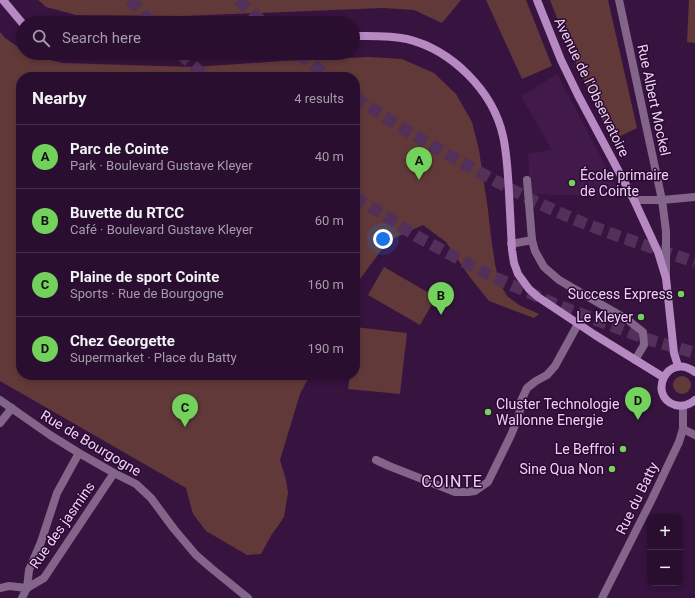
<!DOCTYPE html>
<meta charset="utf-8">
<style>
:root{--surface:#290e2f;--page:#351c3b;--text:#f1f3f6;--muted:#a59caa;--line:#452e4b;--accent:#73d25c}
body{margin:0;font-family:Roboto,sans-serif;background:var(--page);color:var(--text)}
.controls{position:absolute;right:12px;bottom:12px;display:grid;overflow:hidden;border-radius:8px;box-shadow:0 2px 6px #0003}
.controls button{width:36px;height:36px;display:grid;place-items:center;padding:0;border:0;border-bottom:1px solid var(--line);background:var(--surface);color:var(--text);font:20px sans-serif}
.you{position:absolute;left:383px;top:239px;width:14px;height:14px;margin:-10px;border:3px solid #fff;border-radius:50%;background:#1a73e8;box-shadow:0 0 0 6px #1a73e833}
.badge{display:grid;place-items:center;width:26px;height:26px;border-radius:50%;background:var(--accent);color:#111;font-size:13px;font-weight:700}
.pin{position:absolute;translate:-50% -33px;filter:drop-shadow(0 1px 2px #0008)}
.pin::after{content:'';position:absolute;top:21px;width:14px;height:12px;background:inherit;clip-path:polygon(0 0,100% 0,50% 100%)}
.list{margin:0;padding:0;list-style:none}
h2{display:flex;justify-content:space-between;align-items:center;height:52px;margin:0;padding:0 16px;font-size:17px}
h2 small{font-size:13px;font-weight:400;color:var(--muted)}
.list li{display:grid;grid-template-columns:26px 1fr auto;gap:12px;align-items:center;box-sizing:border-box;height:64px;padding:0 16px;border-top:1px solid var(--line)}
.list b{display:block;font-size:15px;white-space:nowrap}
.list p{margin:0;font-size:13px;white-space:nowrap;color:var(--muted)}
.list em{font-size:13px;font-style:normal;color:var(--muted)}
.icon{flex:none;width:22px;height:22px;fill:none;stroke:currentColor;stroke-width:2;stroke-linecap:round;stroke-linejoin:round}
.map{position:relative;flex:none;width:695px;height:598px;overflow:hidden}
.search{position:absolute;background:var(--surface);box-shadow:0 2px 6px #0003;left:16px;top:16px;width:344px;height:44px;display:flex;align-items:center;gap:10px;box-sizing:border-box;padding:0 14px;border-radius:22px;color:var(--muted);font-size:15px}
.panel{position:absolute;background:var(--surface);box-shadow:0 2px 6px #0003;left:16px;top:72px;width:344px;height:308px;border-radius:16px}
.map>svg:first-child{display:block}
</style>
<div class="map">
<svg width="695" height="598" viewBox="0 0 695 598">
<rect width="100%" height="100%" fill="#37133f"/>
<path fill="#41194b" d="M 557,74 L 618,189 L 603,197 L 597,196 L 573,195 L 550,195 L 530,194 L 528,153 L 552,150 L 521,96 Z"/>
<g fill="#623939">
<path d="M 38,0 L 461,0 L 442,23 L 414,10 L 383,8 L 184,16 L 76,15 L 46,7 Z"/>
<path d="M 486,0 L 526,0 L 552,66 L 522,79 Z"/>
<path d="M 550,0 L 608,0 L 637,128 L 614,139 L 606,127 L 570,51 Z"/>
<path d="M 689,0 L 695,0 L 695,43 L 687,42 Z"/>
<path d="M 0,32 L 5,38 L 23,50 L 23,53 L 28,53 L 33,56 L 63,63 L 194,67 L 283,61 L 369,57 L 402,59 L 434,73 L 456,94 L 472,122 L 479,150 L 488,210 L 491,237 L 495,264 L 499,282 L 507,296 L 519,305 L 539,314 L 534,318 L 489,301 L 469,276 L 446,242 L 423,225 L 388,241 L 355,286 L 355,77 L 21,77 L 21,375 L 310,375 L 300,394 L 280,460 L 286,480 L 288,493 L 284,517 L 278,526 L 272,534 L 261,554 L 247,555 L 206,531 L 193,514 L 186,488 L 0,381 Z"/>
<path d="M 384,267 L 436,297 L 420,325 L 368,295 Z"/>
<path d="M 355,327 L 407,333 L 400,394 L 348,389 L 350,375 L 355,375 Z"/>
<circle cx="682" cy="385" r="9"/>
</g>
<g fill="none" stroke-linecap="round" stroke-linejoin="round">
<g stroke="#52305a" stroke-width="12" stroke-dasharray="12 6" stroke-linecap="butt">
<path d="M 130,0 L 152,23"/>
<path d="M 238,0 L 264,23"/>
<path d="M 180,53 L 205,77"/>
<path d="M 299,53 L 329,77"/>
<path d="M 355,97 C 387,119 421,140 456,159 C 498,183 541,206 586,224 C 622,238 659,250 695,262"/>
<path d="M 355,197 L 418,237 L 487,274 L 557,305 L 647,339 L 695,353"/>
</g>
<g stroke="#826589" stroke-width="8">
<path d="M 619,0 L 662,200 L 666,231 L 666,277"/>
<path d="M 527,180 L 532,240 L 535,251 L 544,267 L 559,280 L 628,320 L 643,332 L 644,345 L 635,360"/>
<path d="M 634,200 L 662,200 L 695,197"/>
<path d="M 511,244 L 532,240"/>
<path d="M 0,400 L 50,435 L 79,453 L 114,473 L 136,484 L 151,498 L 174,529 L 196,555 L 211,568 L 248,598"/>
<path d="M 0,423 L 12,408"/>
<path d="M 683,429 L 695,435"/>
<path d="M 376,460 L 389,466 L 455,492 L 468,492 L 475,491 L 488,482 L 511,435 L 519,416 L 521,401 L 527,388 L 536,381 L 547,375 L 555,366 L 578,324"/>
<path d="M 0,588 L 9,586 L 27,588"/>
<path d="M 27,588 L 44,578 L 114,473"/>
<path d="M 22,598 L 27,588 L 29,570 L 41,542 L 57,493 L 79,453"/>
<path d="M 602,598 L 652,499 L 679,442 L 683,429 L 683,406"/>
</g>
<g stroke="#b789c2" stroke-width="8">
<path d="M 3,0 L 23,24"/>
<path d="M 537,0 L 561,60 L 578,95 L 634,200 L 658,252 L 666,278 L 674,353 L 678,366"/>
<path d="M 353,36 C 371,36 389,35 407,39 C 452,50 493,91 503,136 C 507,154 508,174 509,193 C 510,212 511,231 512,250 L 514,263 L 518,274 L 529,289 L 538,297 L 595,335 L 663,377"/>
<path d="M 695,372 C 667,351 647,396 675,405 C 683,407 689,405 695,400"/>
</g>
</g>
<g fill="#73d25c" stroke="#2c0834" stroke-width="1.5">
<circle cx="572" cy="183" r="4"/>
<circle cx="681" cy="294" r="4"/>
<circle cx="641" cy="317" r="4"/>
<circle cx="488" cy="412" r="4"/>
<circle cx="623" cy="449" r="4"/>
<circle cx="612" cy="469" r="4"/>
</g>
<g text-anchor="middle" stroke-width="3" stroke-linejoin="round" paint-order="stroke">
<g font-size="14" fill="#ebd4f0" stroke="#2c0834">
<text transform="translate(592 87) rotate(64)" y="5">Avenue de l'Observatoire</text>
<text transform="translate(654 100) rotate(78)" y="5">Rue Albert Mockel</text>
<text transform="translate(91 443) rotate(31)" y="5">Rue de Bourgogne</text>
<text transform="translate(637 498) rotate(-64)" y="5">Rue du Batty</text>
<text transform="translate(62 525) rotate(-55)" y="5">Rue des jasmins</text>
</g>
<g font-size="14" fill="#ebd4f0" stroke="#2c0834" text-anchor="end">
<text x="580" y="180" text-anchor="start">École primaire<tspan x="580" dy="16">de Cointe</tspan></text>
<text x="673" y="299">Success Express</text>
<text x="633" y="322">Le Kleyer</text>
<text x="496" y="409" text-anchor="start">Cluster Technologie<tspan x="496" dy="16">Wallonne Energie</tspan></text>
<text x="615" y="454">Le Beffroi</text>
<text x="604" y="474">Sine Qua Non</text>
</g>
<g font-size="16" letter-spacing="1" fill="#ebd4f0" stroke="#2c0834">
<text x="452" y="487">COINTE</text>
</g>
</g>
</svg>
<div class="controls">
<button>+</button>
<button>−</button>
</div>
<div class="you"></div>
<div class="pin badge" style="left:419px;top:180px">A</div>
<div class="pin badge" style="left:441px;top:315px">B</div>
<div class="pin badge" style="left:185px;top:427px">C</div>
<div class="pin badge" style="left:638px;top:420px">D</div>
<div class="search"><svg class="icon" aria-label="search" viewBox="0 0 24 24"><circle cx="10" cy="10" r="6"/><path d="M15 15l6 6"/></svg>Search here</div>
<section class="panel">
<h2>Nearby<small>4 results</small></h2>
<ul class="list">
<li><span class="badge">A</span><div><b>Parc de Cointe</b><p>Park · Boulevard Gustave Kleyer</p></div><em>40 m</em></li>
<li><span class="badge">B</span><div><b>Buvette du RTCC</b><p>Café · Boulevard Gustave Kleyer</p></div><em>60 m</em></li>
<li><span class="badge">C</span><div><b>Plaine de sport Cointe</b><p>Sports · Rue de Bourgogne</p></div><em>160 m</em></li>
<li><span class="badge">D</span><div><b>Chez Georgette</b><p>Supermarket · Place du Batty</p></div><em>190 m</em></li>
</ul>
</section>
</div>
